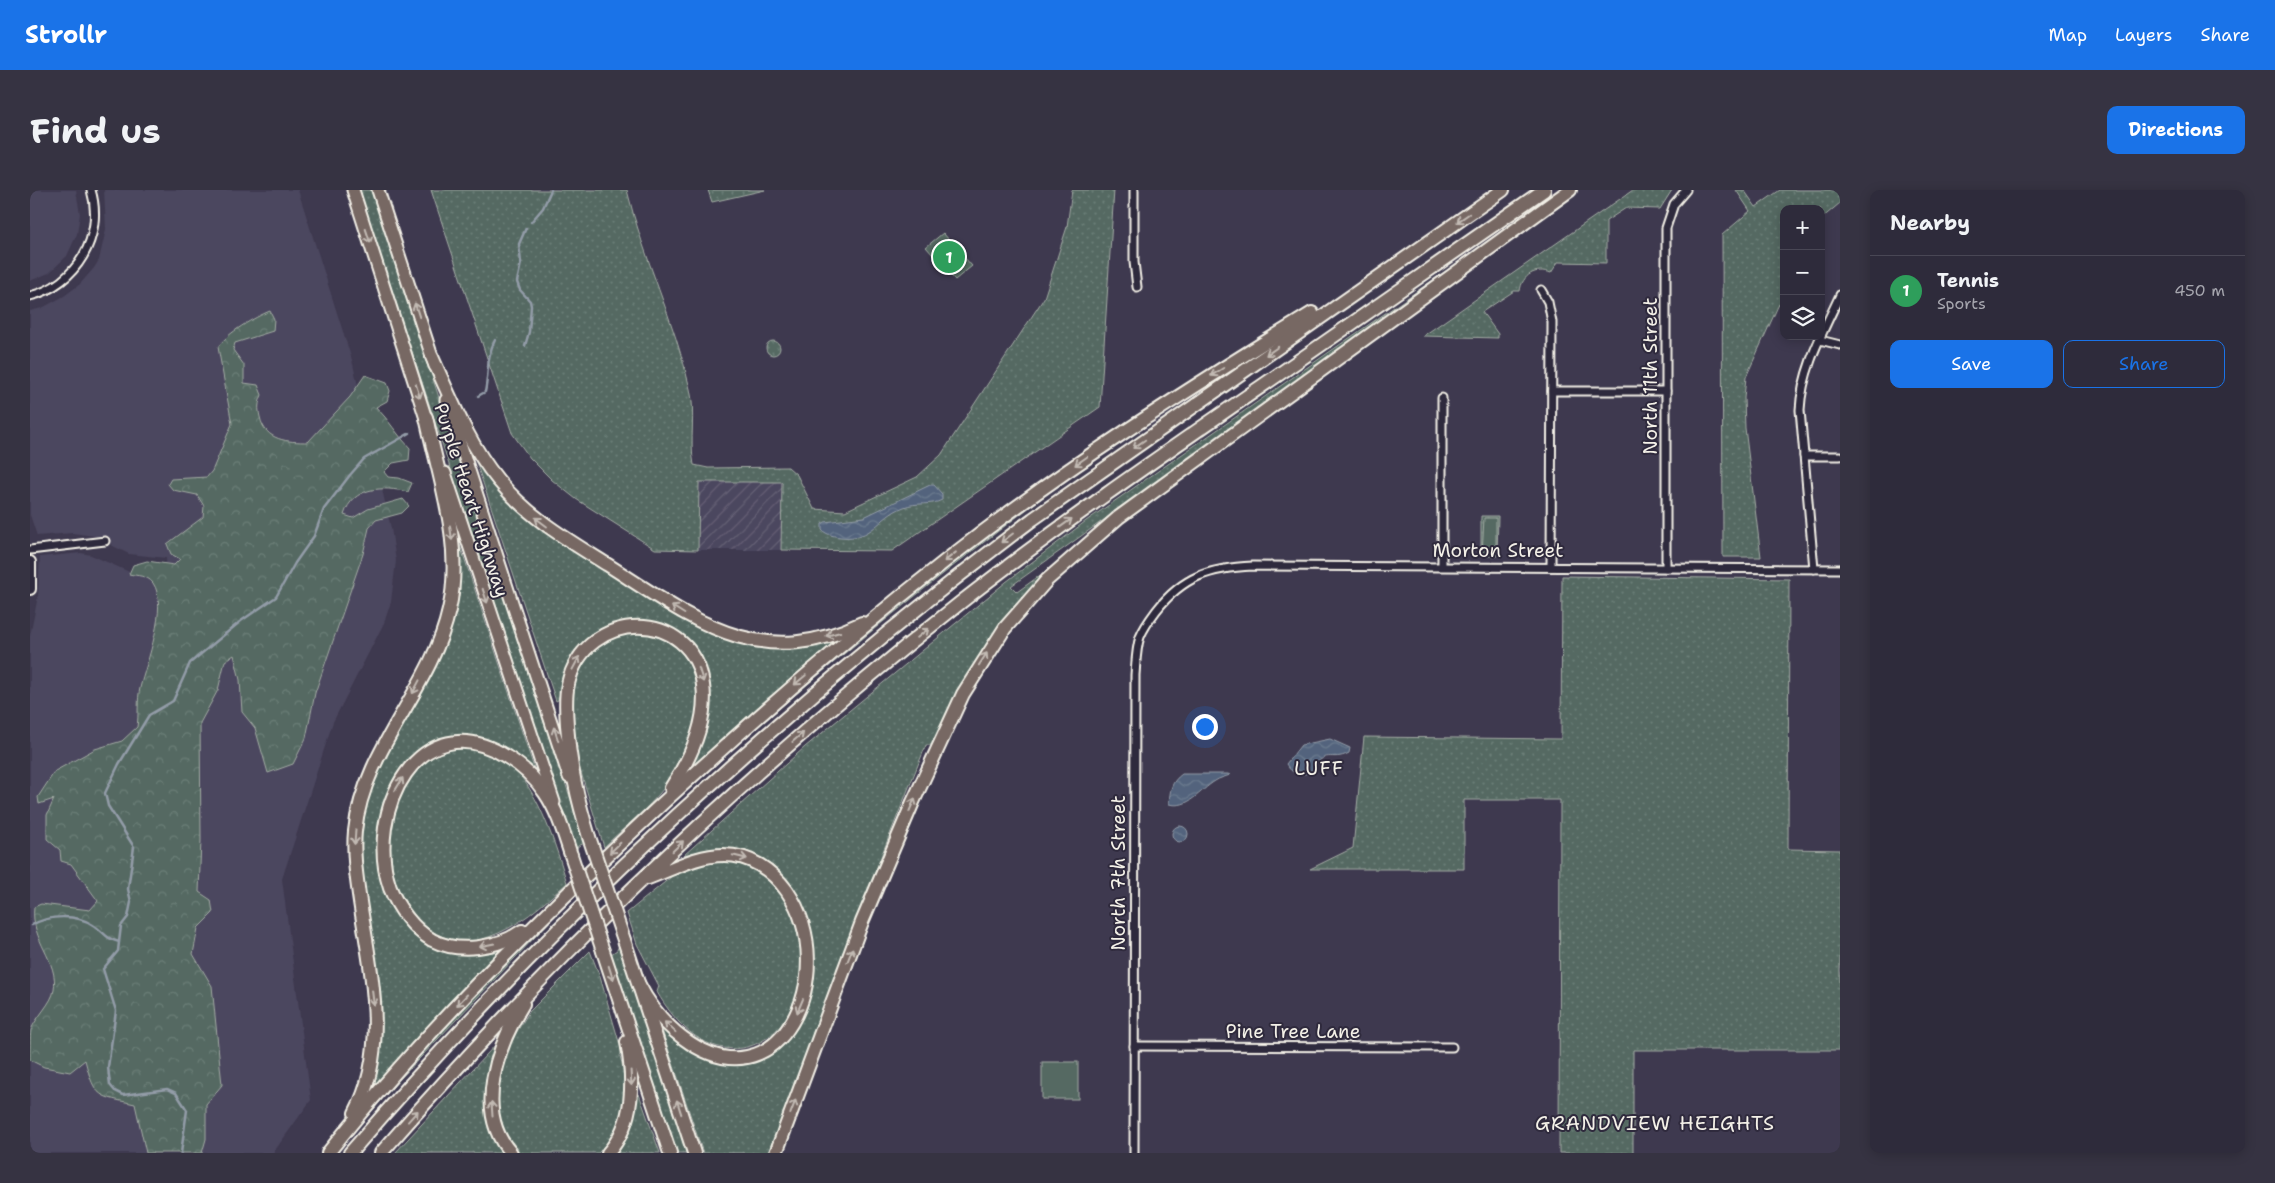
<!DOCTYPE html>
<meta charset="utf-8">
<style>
:root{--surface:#2e2b3b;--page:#363342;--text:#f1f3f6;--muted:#a7a7af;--line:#494755;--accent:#1a73e8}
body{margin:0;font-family:"Shantell Sans",sans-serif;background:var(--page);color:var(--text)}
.controls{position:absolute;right:15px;top:15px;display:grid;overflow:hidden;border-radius:10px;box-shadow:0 2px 12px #0003}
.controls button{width:45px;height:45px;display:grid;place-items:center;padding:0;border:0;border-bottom:1px solid var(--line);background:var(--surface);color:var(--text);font:25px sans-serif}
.you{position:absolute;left:1174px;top:536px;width:18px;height:18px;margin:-12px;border:4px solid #fff;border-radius:50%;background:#1a73e8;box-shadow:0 0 0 8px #1a73e833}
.badge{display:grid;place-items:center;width:32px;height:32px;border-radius:50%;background:var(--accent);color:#fff;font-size:16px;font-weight:700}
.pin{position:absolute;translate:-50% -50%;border:2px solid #fff;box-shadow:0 1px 5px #0006}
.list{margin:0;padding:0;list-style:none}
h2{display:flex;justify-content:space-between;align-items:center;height:65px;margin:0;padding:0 20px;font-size:21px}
h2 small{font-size:16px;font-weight:400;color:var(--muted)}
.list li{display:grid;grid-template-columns:32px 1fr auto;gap:15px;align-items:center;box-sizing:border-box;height:70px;padding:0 20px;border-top:1px solid var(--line)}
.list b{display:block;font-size:19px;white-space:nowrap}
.list p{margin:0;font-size:16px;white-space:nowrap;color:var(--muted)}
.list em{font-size:16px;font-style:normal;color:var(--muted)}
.actions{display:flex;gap:10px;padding:15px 20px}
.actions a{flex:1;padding:11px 0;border:1px solid var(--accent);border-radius:10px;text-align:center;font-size:18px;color:var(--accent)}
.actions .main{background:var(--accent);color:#fff}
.icon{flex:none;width:28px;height:28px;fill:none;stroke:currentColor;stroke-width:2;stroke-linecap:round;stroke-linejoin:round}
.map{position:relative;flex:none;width:1810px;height:963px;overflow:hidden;border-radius:10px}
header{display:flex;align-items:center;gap:30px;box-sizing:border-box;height:70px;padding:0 25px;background:var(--accent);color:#fff}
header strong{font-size:24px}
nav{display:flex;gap:28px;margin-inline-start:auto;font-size:18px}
.intro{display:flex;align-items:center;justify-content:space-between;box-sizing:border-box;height:120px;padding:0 30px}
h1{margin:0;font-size:35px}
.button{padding:12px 22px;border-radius:10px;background:var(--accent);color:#fff;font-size:18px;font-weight:700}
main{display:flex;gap:30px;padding:0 30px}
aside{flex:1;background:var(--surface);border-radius:10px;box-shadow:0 2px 12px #0003}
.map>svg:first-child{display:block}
</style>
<header>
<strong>Strollr</strong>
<nav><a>Map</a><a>Layers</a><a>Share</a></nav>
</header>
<div class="intro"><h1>Find us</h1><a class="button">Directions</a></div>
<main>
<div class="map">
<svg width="1810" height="963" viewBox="0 0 1810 963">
<defs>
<pattern id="industrial-furrows" width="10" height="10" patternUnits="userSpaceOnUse" patternTransform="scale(1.25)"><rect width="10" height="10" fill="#4b465e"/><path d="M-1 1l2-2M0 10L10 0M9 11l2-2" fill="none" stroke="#666175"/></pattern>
<pattern id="grass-dots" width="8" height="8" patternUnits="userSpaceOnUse" patternTransform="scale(1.25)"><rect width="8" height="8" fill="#546962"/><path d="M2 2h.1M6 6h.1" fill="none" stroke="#6d7f78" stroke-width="1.8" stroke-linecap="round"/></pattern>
<pattern id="forest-crowns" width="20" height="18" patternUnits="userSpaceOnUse" patternTransform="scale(1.25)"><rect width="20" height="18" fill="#546962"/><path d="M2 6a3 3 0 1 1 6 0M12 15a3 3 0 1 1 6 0" fill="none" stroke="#6d7f78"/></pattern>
<pattern id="water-waves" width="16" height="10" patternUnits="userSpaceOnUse" patternTransform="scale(1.25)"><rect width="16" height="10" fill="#53647d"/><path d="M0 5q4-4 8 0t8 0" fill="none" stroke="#6c7b8f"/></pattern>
</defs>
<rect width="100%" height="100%" fill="#3e394f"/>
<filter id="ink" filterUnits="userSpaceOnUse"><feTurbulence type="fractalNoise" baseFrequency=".02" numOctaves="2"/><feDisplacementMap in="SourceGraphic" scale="10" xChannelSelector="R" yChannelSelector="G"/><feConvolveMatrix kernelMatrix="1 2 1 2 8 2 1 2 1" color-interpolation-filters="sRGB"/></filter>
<g filter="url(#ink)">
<g fill="#4b465e">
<path d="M 0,0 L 46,0 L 50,24 L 47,44 L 37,66 L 19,83 L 0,91 Z"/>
<path d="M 74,0 L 268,0 L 322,170 L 361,338 L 366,371 L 361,412 L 354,433 L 303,532 L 252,689 L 281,910 L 243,963 L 0,963 L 0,446 L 8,406 L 10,367 L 51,363 L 61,365 L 104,384 L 137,386 L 136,368 L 99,364 L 83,356 L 72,347 L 42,343 L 7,346 L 0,325 L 0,121 L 12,118 L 34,106 L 50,94 L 64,78 L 69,70 L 76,39 Z"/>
</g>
<path fill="url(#industrial-furrows)" d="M 669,292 L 752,292 L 751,360 L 668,360 Z"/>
<g fill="url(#grass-dots)" stroke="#a4ada5">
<path d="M 329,0 L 341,0 L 555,653 L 548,656 L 546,662 Z"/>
<path d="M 401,0 L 597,0 C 613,68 645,131 660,199 C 666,224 659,250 664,275 L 678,278 L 758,277 L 767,285 L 784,319 L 815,321 L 887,287 L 911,265 L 1014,108 L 1037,37 L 1042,0 L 1084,0 L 1070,217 L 862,361 L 751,360 L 752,292 L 669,292 L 668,360 L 625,359 L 546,309 L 522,290 L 500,268 L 482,243 Z"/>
<path d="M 678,0 L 735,0 L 682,12 Z"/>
<path d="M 1603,0 L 1642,0 L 1630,19 L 1596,18 L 1576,31 L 1576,73 L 1528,72 L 1521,83 C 1506,77 1492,85 1490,101 L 1484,101 L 1452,122 L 1468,144 L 1468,148 L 1393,146 Z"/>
<path d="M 1706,0 L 1714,0 L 1726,17 L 1750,0 L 1810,0 L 1810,13 L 1791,29 L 1791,19 L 1754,19 L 1754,116 L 1749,114 L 1716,187 L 1714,208 L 1715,238 L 1731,367 L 1693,367 L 1692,45 L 1720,21 Z"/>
<path d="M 1449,58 L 1451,61 L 981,396 L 987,402 L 1009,386 L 1011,389 L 926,508 L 902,555 L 896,555 L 852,664 L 741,963 L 673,963 L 627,825 L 701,871 C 719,861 749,849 764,836 C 773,829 778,809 781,798 C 792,752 772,684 725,665 C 701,655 678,659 654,665 L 775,557 L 976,392 L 1056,331 Z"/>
<circle cx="743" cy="158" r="7"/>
<path d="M 442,260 L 484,312 L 699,446 L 810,447 L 660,578 L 658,577 C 662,562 680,508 678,496 C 674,466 666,463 641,449 C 631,444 617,432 607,431 C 577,428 547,454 536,481 C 533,490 531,501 528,510 L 526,511 Z"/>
<path d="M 1063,270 C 893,395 731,527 579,673 L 578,668 L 688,565 L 942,354 Z"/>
<path d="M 1451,326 L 1468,326 L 1467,366 L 1451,366 Z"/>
<path d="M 428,349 L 509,593 C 496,578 483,560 465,552 C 382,518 332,621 352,689 C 355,701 389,740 399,753 L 475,756 L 333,912 L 347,856 L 327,655 L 337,599 L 409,459 Z"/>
<path d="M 1532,386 L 1759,389 L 1758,659 L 1810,660 L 1810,860 L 1603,860 L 1603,963 L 1529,963 L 1530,610 L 1434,610 L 1434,679 L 1280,679 L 1323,658 L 1334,547 L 1531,549 Z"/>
<path d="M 601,440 C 611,442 626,442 635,447 C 692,481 665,556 634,598 C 617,620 594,637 574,657 L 545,563 L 547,557 L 541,537 L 542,493 L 550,475 L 567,454 Z"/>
<path d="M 446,557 C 459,563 472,569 483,578 C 509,602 527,659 537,693 C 512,715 489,737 456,748 C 401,766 354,705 357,653 C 359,618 375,579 408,561 C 417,556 435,558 446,557 Z"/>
<path d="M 698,668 C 731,677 750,692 763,725 C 806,828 697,923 627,802 L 629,796 L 607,754 L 597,723 L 646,683 L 661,676 Z"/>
<path d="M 540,705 L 542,708 L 370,889 L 311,956 L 396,855 Z"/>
<path d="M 590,753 L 659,963 L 646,963 L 581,764 L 587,760 Z"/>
<path d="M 560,761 L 570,787 L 592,862 L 590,866 C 600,899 595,939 568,963 L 489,963 L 476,949 L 469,932 L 467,895 L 478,856 L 499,822 Z"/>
<path d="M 469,851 L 458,891 L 476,963 L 365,963 Z"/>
<path d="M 609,904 L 630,963 L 583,963 L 607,905 Z"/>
</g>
<path fill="url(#forest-crowns)" stroke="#a4ada5" d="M 240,121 L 244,129 L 243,141 L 205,153 L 203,160 L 214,175 L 214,193 L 228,195 L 232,205 C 228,214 228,218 230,227 C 235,251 258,252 278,252 L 320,207 L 335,185 L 357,193 L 360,201 L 357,211 L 346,217 C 359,230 367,245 380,258 L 379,270 L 363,273 L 354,282 L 358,287 L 369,288 L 382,293 L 378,302 C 353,296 323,296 314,325 L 323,328 L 338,319 L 373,309 L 379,316 L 372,323 L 346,330 L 339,338 L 333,364 L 285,503 L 276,548 L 263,574 L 238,583 L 225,538 L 212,522 L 210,490 L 204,465 L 195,471 L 188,500 L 170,533 L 171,650 L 169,702 L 181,710 L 183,723 L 168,738 L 163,764 L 182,796 L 192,895 L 176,914 L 176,949 L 172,963 L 116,963 L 105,914 C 69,906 65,909 55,870 L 40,882 L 14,877 L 0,870 C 0,861 0,848 1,840 C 6,827 22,813 24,800 C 29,770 0,751 4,717 L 11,714 L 60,720 L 68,711 L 41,674 L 31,671 L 30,660 L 17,649 L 17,625 L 24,609 L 9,614 L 8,607 L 25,581 L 65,559 L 92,551 L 107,537 C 109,524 107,510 110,498 C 116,473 139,416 123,393 C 117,385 107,386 99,384 L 103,375 L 117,371 L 144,375 L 150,369 L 141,364 L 137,354 L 173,327 L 174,316 L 167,305 L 143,300 L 138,294 L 141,289 L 177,287 L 182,281 L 202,234 L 188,157 C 197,143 225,127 240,121 Z"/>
<g fill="#546962" stroke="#a4ada5">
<path d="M 913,43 L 942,76 L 925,90 L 896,57 Z"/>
<path d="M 1454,328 L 1466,328 L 1466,364 L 1452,364 Z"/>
<rect x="1012" y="872" width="36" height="37"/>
</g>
<g fill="url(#water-waves)" stroke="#939ca8">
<path d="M 900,295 L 904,295 L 912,304 L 912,310 C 901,316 886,312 874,317 C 847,327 844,351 810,347 C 804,346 797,345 792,340 L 792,334 L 795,332 L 834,327 Z"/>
<path d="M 1300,549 L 1320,558 L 1319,563 C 1301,573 1295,556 1281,583 C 1268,585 1263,585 1256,574 L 1271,555 Z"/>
<path d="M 1152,584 L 1198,584 L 1200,585 C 1195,587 1189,588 1185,591 C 1169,601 1159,619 1139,614 C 1140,600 1141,592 1152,584 Z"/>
<circle cx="1150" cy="644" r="8"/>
</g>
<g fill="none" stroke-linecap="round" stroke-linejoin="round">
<g stroke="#939ca8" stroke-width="2.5">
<path d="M 501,32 L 513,18 L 521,0"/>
<path d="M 495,156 L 499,142 L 501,116 L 500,111 L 490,100 L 487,92 L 491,73 L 489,54 L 496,38"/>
<path d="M 448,206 L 455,202 C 459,184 456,167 465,150"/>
<path d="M 2,735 C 19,725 46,724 63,735 C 75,742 74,748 89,752 L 88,761 L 73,779 L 86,821 L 78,877 L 80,895 L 85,901 L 93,905 L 137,899 L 146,903 L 157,920 L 151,963"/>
<path d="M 89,752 L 91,736 L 98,727 L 101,712 L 98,699 L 104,657 L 78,616 L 75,603 L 89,574 L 119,525 L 143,511 L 160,473 L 211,431 L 246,407 L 265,373 L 284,346 L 294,319 L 320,285 L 334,269 L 380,243"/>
</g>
<defs>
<g id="minor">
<path d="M 1104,0 L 1104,72 L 1107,97"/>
<path d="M 1511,100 L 1518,112 L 1522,132 L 1521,377"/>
<path d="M 0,106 C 46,95 75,46 61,0"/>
<path d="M 1790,150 L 1810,155"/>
<path d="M 1522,201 L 1636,201"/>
<path d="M 1412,208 L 1412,376"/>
<path d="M 1774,266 L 1810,266"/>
<path d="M 0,360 L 75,351"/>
<path d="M 1636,378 L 1636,38 L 1644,14 L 1656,0"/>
<path d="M 1784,379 L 1770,220 C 1772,179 1793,142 1810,105"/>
<path d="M 1104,856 L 1422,857"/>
<path d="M 1104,963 L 1105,485 C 1106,473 1106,459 1110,447 C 1114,437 1120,429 1126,421 C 1153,386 1180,378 1223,376 L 1810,379"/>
</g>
<path id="secondary" d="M 0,372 L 0,399"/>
<g id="primary">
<path d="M 323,0 L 398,235"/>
<path d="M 348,0 L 405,176"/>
<path d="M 416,210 L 539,587"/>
<path d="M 415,283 L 524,612"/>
</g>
<g id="motorway">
<path d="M 402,167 C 421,209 438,253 468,290 C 498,327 538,350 578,375 C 663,429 728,483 832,433"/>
<path d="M 559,647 C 547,608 540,576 537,535 C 536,522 535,507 538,494 C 555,418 663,417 673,495 C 678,531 660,569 641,598"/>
<path d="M 492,741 C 468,758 429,764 402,750 C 383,739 368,718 360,698 C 334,623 389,511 477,567 C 492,576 505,588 515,603 C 528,622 534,644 541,665"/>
<path d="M 594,750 L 664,963"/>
<path d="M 573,761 L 640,963"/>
<path d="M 608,793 C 619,815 633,833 653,848 C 749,920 813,783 757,701 C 742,680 720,665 694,665 C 667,665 643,679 618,688"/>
<path d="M 325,923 C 361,855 339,776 329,705 C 326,683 323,662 325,641 C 333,560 402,498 419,420 C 434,356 409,289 396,227"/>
<path d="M 298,963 C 384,854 483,755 584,659 C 691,557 803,459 919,368 C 1034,278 1158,199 1282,123"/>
<path d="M 320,963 C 524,727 754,516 1003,329 L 1473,0"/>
<path d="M 351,963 C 526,762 721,578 930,413 C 1032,333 1139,260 1245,187 C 1335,125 1424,62 1514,0"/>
<path d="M 481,963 C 443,922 468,855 493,814"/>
<path d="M 578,963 C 605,932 604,890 597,852"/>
<path d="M 746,963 L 832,732 L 883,612 L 933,504 L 975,438 L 1017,390 L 1089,327 L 1540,0"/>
</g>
</defs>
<use href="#minor" stroke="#f4f1e8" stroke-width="11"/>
<use href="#secondary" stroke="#f4f1e8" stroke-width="14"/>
<use href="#primary" stroke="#f4f1e8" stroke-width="15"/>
<use href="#motorway" stroke="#f4f1e8" stroke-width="16"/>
<use href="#minor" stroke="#2f2a3d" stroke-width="7"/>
<use href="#secondary" stroke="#2f2a3d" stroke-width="10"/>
<use href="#primary" stroke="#776864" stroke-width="11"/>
<use href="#motorway" stroke="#776864" stroke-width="12"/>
<defs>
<g id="motorway-bridge">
<path d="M 559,647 L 594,750"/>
<path d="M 541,665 L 573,761"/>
</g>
</defs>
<use href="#motorway-bridge" stroke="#f4f1e8" stroke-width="16" stroke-linecap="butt"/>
<use href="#motorway-bridge" stroke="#776864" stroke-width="12"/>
</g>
<defs><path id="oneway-shaft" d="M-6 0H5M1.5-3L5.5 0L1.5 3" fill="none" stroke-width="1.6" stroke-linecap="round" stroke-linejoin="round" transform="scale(1.25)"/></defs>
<g stroke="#c2bab3">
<use href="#oneway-shaft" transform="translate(1433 28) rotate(145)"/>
<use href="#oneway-shaft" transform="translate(338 46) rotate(72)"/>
<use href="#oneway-shaft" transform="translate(387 120) rotate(-108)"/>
<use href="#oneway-shaft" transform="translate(1242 161) rotate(145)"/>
<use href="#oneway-shaft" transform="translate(1187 182) rotate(148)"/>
<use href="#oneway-shaft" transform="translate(388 201) rotate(72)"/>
<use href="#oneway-shaft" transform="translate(1109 254) rotate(145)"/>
<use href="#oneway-shaft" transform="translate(1051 271) rotate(145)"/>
<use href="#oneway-shaft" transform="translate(511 332) rotate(-143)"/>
<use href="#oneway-shaft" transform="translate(1036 333) rotate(-36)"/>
<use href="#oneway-shaft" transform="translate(421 343) rotate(82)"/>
<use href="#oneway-shaft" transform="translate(977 348) rotate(143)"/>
<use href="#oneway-shaft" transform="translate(920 367) rotate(142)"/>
<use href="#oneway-shaft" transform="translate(455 406) rotate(72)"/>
<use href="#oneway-shaft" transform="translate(648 420) rotate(-148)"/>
<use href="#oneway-shaft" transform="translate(893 443) rotate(-39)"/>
<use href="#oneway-shaft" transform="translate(803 444) rotate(164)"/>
<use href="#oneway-shaft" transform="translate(953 469) rotate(-57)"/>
<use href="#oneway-shaft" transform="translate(546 473) rotate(-62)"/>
<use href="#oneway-shaft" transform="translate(671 485) rotate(72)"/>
<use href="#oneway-shaft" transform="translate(770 490) rotate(140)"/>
<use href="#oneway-shaft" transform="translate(386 497) rotate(118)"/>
<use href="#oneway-shaft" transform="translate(526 544) rotate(-108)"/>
<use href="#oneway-shaft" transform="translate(768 547) rotate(-41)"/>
<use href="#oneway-shaft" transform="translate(369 594) rotate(-59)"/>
<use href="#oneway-shaft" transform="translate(882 615) rotate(-67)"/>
<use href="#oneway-shaft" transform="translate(325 647) rotate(94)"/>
<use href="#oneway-shaft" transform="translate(648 656) rotate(-44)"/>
<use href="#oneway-shaft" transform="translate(585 658) rotate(136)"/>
<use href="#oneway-shaft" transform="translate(710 667) rotate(14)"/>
<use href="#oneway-shaft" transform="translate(457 755) rotate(168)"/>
<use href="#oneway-shaft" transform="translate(820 765) rotate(-69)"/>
<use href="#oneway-shaft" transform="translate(581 783) rotate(72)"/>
<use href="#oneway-shaft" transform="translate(343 808) rotate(83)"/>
<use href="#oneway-shaft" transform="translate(432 810) rotate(133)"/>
<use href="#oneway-shaft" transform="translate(770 816) rotate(113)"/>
<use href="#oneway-shaft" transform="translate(640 837) rotate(-137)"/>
<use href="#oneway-shaft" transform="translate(601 888) rotate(87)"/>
<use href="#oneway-shaft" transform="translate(649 917) rotate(-108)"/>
<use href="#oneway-shaft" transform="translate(763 917) rotate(-69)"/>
<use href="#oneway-shaft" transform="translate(462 919) rotate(-94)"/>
<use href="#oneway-shaft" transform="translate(383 926) rotate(-48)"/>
</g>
</g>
<g text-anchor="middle" stroke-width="4" stroke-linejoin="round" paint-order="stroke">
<g font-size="19" fill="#f4f1e8" stroke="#2f2a3d">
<text transform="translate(1620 186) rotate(-90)" y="7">North 11th Street</text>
<text transform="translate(442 310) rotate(72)" y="7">Purple Heart Highway</text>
<text x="1468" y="367">Morton Street</text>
<text transform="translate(1088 683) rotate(-90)" y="7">North 7th Street</text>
<text x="1263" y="848">Pine Tree Lane</text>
</g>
<g font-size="20" letter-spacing="1" fill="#f4f1e8" stroke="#2f2a3d">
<text x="1289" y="585">LUFF</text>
<text x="1625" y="940">GRANDVIEW HEIGHTS</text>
</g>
</g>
</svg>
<div class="controls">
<button>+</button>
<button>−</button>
<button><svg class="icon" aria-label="layers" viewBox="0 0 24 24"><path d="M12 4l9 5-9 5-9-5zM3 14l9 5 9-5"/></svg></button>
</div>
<div class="you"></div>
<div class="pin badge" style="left:919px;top:67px;background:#2e9e5b">1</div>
</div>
<aside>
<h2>Nearby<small></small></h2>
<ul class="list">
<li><span class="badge" style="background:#2e9e5b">1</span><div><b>Tennis</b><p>Sports</p></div><em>450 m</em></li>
</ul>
<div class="actions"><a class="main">Save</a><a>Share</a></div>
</aside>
</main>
